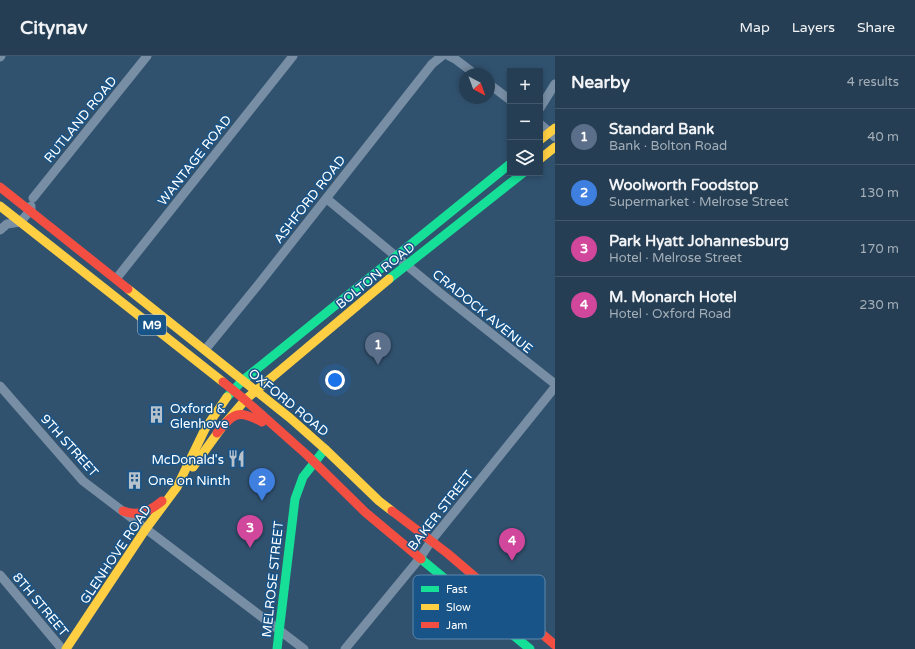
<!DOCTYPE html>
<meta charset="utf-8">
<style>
:root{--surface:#253e53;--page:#2d455a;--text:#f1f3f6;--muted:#a3aeb8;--line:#42576a;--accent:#e69b98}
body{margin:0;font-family:"Varela Round",sans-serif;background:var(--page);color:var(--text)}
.controls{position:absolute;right:12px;top:12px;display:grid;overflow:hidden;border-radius:0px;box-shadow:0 2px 6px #0003}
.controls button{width:36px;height:36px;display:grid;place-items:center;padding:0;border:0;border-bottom:1px solid var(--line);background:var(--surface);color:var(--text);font:20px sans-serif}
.compass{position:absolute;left:459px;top:12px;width:36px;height:36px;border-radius:50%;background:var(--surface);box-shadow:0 2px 6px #0003;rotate:139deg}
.you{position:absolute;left:335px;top:324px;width:14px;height:14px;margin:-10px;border:3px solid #fff;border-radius:50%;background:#1a73e8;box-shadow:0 0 0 6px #1a73e833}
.badge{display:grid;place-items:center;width:26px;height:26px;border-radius:50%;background:var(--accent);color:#fff;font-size:13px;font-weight:700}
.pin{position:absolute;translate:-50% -33px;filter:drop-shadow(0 1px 2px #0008)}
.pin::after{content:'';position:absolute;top:21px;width:14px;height:12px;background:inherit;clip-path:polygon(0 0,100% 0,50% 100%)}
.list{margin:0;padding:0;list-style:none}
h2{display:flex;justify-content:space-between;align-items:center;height:52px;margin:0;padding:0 16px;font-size:17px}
h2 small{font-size:13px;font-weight:400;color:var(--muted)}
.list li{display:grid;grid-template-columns:26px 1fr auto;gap:12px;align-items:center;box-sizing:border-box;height:56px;padding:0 16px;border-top:1px solid var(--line)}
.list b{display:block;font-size:15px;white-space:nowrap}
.list p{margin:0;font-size:13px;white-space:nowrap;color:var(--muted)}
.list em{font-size:13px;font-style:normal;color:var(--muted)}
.icon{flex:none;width:22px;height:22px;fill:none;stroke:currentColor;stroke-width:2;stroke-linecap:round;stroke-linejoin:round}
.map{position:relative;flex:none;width:555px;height:593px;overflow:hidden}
header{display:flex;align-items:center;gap:24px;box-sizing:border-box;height:56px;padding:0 20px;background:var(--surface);border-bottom:1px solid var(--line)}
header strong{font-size:19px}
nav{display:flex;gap:22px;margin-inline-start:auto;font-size:14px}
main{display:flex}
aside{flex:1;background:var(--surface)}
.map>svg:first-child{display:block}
</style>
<header>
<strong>Citynav</strong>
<nav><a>Map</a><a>Layers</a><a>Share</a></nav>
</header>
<main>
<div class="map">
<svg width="555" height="593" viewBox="0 0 555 593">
<rect width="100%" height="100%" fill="#31526f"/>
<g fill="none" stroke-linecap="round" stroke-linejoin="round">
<g stroke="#788ea4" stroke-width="9">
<path d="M 449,0 L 455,3 L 475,18"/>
<path d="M 0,1 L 1,0"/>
<path d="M 489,28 L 510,44"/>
<path d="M 540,52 L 555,28"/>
<path d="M 540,68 L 555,81"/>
<path d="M 33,142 L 147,0"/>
<path d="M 327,143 L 439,236 L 555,328"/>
<path d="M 0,174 L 7,168 L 20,166 L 31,154 L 31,150"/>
<path d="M 116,223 L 293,0"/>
<path d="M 205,294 L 258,229 L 432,8 L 442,0"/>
<path d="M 0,330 L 83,425 L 304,593"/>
<path d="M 0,519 L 62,593"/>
<path d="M 345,593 L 420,502 L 431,485 L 555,331"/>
</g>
<g stroke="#16e098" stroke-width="9">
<path d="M 389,223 L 523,117"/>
<path d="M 227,341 L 242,325 L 510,108"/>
<path d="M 421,503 L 530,593"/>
<path d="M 277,593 L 295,443 L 303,421 L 325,393"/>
</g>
<g stroke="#ffcf43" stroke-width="9">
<path d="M 540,84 L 555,72"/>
<path d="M 540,103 L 555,91"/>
<path d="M 0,150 L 223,326"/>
<path d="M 128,233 L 290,362 L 325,393 L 379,445 L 392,455"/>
<path d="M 193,411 L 222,371 L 246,343 L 389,223"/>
<path d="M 66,593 L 145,474 L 177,431 L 205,373 L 227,341"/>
</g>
<g stroke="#f24e42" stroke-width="9">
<path d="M 0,131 L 128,233"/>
<path d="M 223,326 L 244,343 L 307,399 L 365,456 L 421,503"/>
<path d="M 217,377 C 234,357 237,353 262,366"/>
<path d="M 123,455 C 138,461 150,455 162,445"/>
<path d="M 392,455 L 447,497 L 555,589"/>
</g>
</g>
<defs>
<symbol id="building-bare" viewBox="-9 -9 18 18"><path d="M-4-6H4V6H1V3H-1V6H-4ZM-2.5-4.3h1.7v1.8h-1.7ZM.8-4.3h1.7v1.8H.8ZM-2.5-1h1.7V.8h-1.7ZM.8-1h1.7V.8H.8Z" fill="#b7c2cd" stroke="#185488" stroke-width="2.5" paint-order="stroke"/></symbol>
<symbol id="restaurant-bare" viewBox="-9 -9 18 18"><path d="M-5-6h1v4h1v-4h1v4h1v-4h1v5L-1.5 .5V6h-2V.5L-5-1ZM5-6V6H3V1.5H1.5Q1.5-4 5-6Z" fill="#b7c2cd" stroke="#185488" stroke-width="2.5" paint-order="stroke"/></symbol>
</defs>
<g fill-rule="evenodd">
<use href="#building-bare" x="144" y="346" width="25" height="25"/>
<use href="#restaurant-bare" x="224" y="390" width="25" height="25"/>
<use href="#building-bare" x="122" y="412" width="25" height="25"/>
</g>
<g text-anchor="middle" stroke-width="3" stroke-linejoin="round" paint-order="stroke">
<rect fill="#185488" stroke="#baccdb" stroke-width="1" x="138" y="259" width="28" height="20" rx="3"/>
<g font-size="12" font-weight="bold" fill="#fff">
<text x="152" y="273">M9</text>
</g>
<g font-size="13" fill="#fff" stroke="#185488">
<text transform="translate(80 63) rotate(-51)" y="5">RUTLAND ROAD</text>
<text transform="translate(194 104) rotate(-52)" y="5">WANTAGE ROAD</text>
<text transform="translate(309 143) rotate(-52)" y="5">ASHFORD ROAD</text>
<text transform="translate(375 219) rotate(-39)" y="5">BOLTON ROAD</text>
<text transform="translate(483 255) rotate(39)" y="5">CRADOCK AVENUE</text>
<text transform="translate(289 346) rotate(39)" y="5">OXFORD ROAD</text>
<text transform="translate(70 389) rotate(48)" y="5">9TH STREET</text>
<text transform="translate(440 454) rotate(-52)" y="5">BAKER STREET</text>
<text transform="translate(115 498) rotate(-56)" y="5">GLENHOVE ROAD</text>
<text transform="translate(272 523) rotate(-84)" y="5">MELROSE STREET</text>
<text transform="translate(41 548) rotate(50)" y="5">8TH STREET</text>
</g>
<g font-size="13" fill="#fff" stroke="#185488" text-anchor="start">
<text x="170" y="357">Oxford &amp;<tspan x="170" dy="15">Glenhove</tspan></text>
<text x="224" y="408" text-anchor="end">McDonald's</text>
<text x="148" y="429">One on Ninth</text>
</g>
</g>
<rect x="413" y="519" width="132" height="64" rx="6" fill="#185488" stroke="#5d87ac" stroke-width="1"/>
<rect x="421" y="530" width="18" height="6" fill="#16e098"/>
<rect x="421" y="548" width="18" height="6" fill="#ffcf43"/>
<rect x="421" y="566" width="18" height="6" fill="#f24e42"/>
<g font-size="11" fill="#fff">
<text x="446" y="537">Fast</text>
<text x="446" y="555">Slow</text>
<text x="446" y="573">Jam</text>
</g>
</svg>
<div class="controls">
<button>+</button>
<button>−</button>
<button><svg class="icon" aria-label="layers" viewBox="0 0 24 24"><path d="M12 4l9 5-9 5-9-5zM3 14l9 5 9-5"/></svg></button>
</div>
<svg class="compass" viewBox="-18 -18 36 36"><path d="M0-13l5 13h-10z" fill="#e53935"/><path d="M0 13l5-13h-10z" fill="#a3aeb8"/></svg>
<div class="you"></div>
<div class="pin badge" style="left:378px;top:309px;background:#5c6f8a">1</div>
<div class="pin badge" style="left:262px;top:445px;background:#3f7fe0">2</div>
<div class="pin badge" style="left:250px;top:492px;background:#d1479c">3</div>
<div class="pin badge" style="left:512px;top:505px;background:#d1479c">4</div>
</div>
<aside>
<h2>Nearby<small>4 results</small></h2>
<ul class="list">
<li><span class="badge" style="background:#5c6f8a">1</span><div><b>Standard Bank</b><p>Bank · Bolton Road</p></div><em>40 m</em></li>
<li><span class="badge" style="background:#3f7fe0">2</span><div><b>Woolworth Foodstop</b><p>Supermarket · Melrose Street</p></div><em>130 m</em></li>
<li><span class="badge" style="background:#d1479c">3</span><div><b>Park Hyatt Johannesburg</b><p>Hotel · Melrose Street</p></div><em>170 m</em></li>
<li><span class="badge" style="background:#d1479c">4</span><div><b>M. Monarch Hotel</b><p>Hotel · Oxford Road</p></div><em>230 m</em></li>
</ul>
</aside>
</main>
